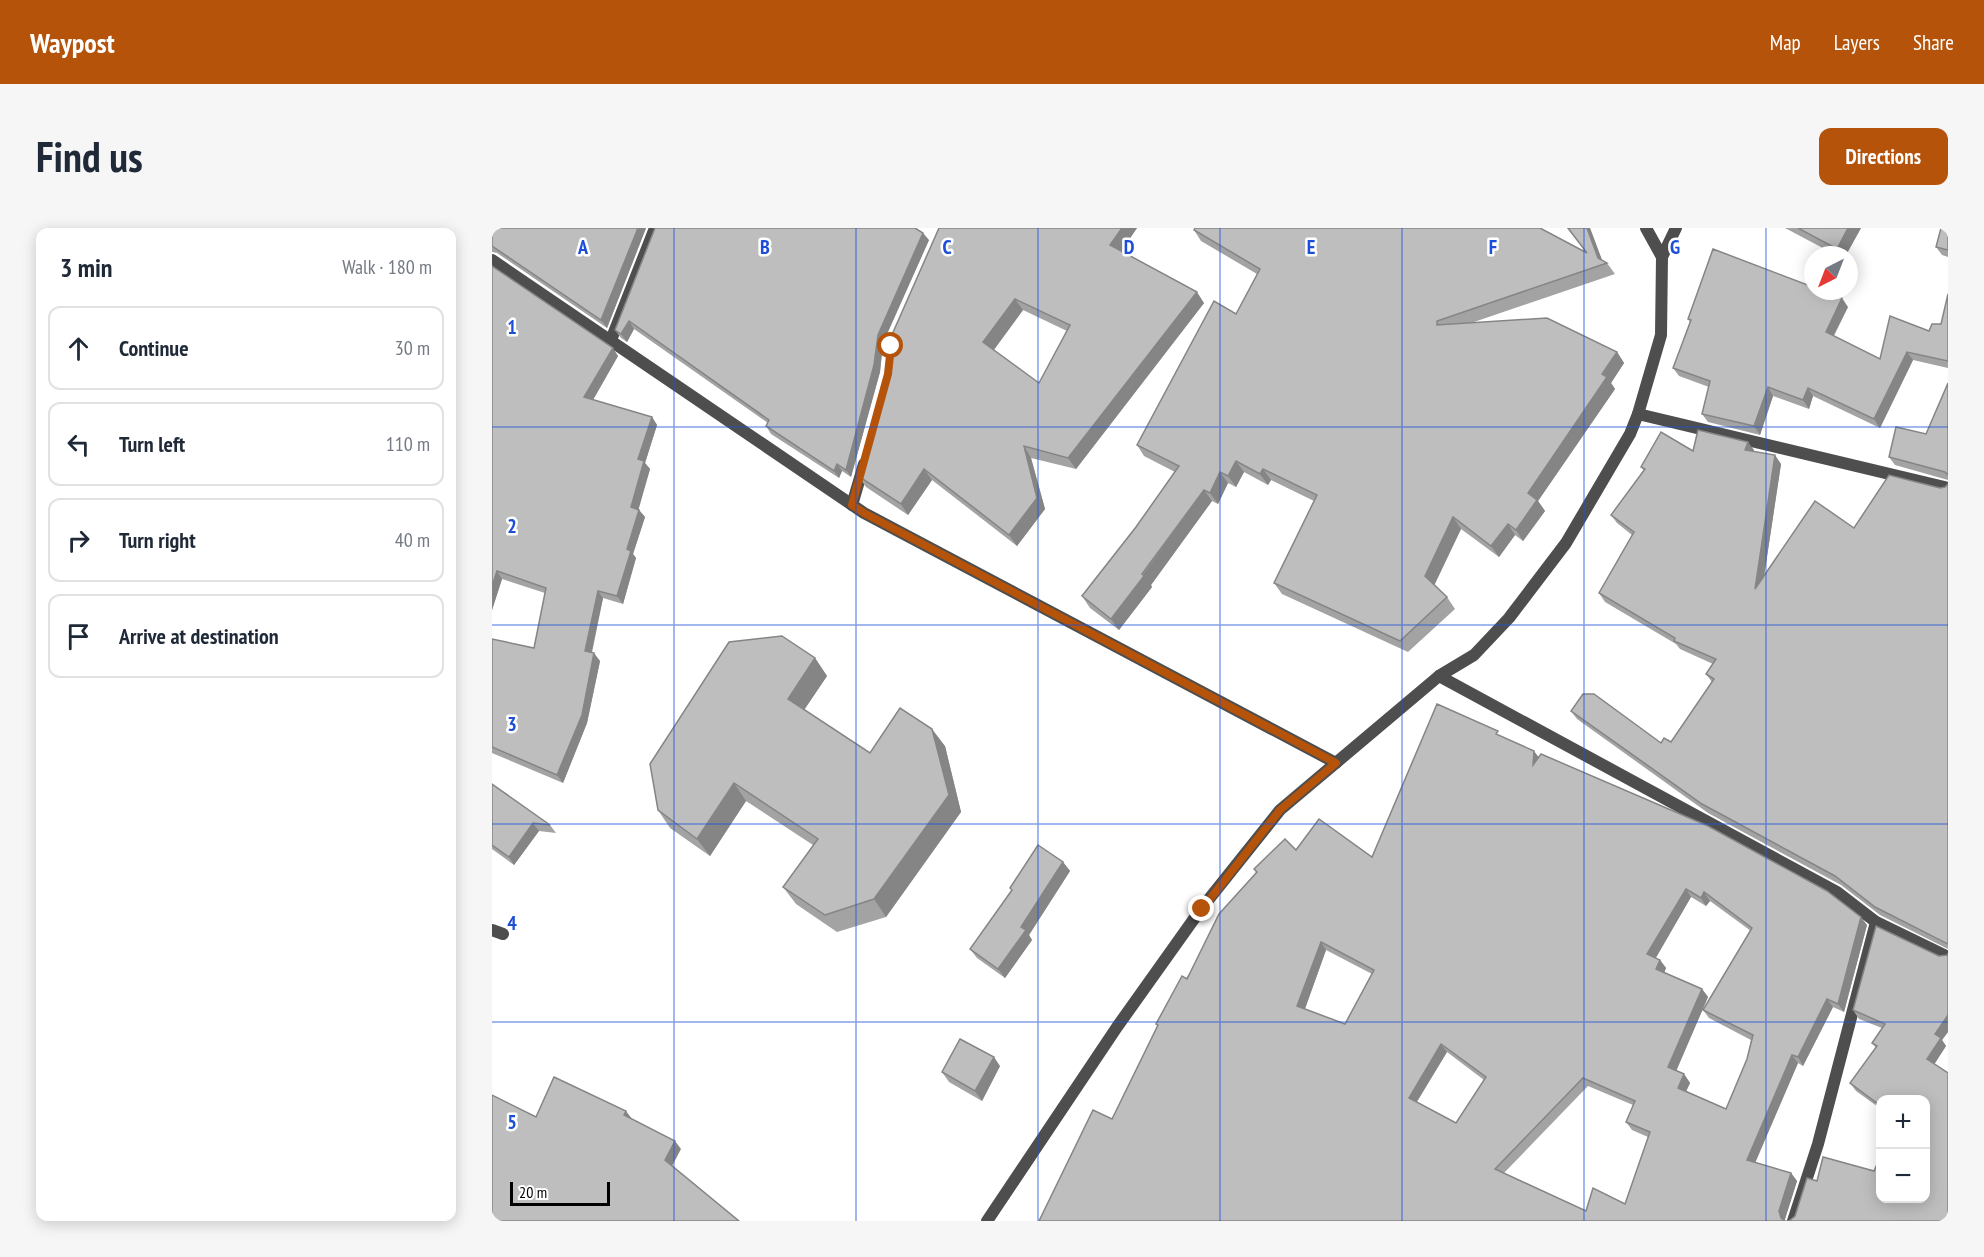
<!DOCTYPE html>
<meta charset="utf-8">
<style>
:root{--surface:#fff;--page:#f6f6f7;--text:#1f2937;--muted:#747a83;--line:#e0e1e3;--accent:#b45309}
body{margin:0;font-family:"PT Sans Narrow",sans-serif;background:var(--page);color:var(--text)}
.controls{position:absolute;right:18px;bottom:18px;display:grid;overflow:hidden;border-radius:12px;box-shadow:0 3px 15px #0003}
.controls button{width:54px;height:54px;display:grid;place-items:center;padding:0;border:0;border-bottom:2px solid var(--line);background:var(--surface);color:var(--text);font:30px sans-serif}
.compass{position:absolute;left:1312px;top:18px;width:54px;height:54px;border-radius:50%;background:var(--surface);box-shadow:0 3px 15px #0003;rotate:222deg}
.scale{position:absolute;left:18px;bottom:15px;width:100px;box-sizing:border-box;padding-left:6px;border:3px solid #000;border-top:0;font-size:16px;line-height:21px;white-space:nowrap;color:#000;-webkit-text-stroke:4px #fff;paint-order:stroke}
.stop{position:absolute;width:18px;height:18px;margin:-14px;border:4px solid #b45309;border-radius:50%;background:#fff}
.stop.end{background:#b45309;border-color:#fff;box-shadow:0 2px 6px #0008}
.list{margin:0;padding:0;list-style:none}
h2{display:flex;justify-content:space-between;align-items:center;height:78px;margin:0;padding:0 24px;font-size:26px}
h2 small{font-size:20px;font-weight:400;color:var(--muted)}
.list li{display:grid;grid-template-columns:39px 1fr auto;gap:18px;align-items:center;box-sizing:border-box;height:84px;margin:0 12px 12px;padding:0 12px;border:2px solid var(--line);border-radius:12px}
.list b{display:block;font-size:22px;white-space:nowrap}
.list em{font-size:20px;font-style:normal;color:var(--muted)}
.icon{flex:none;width:33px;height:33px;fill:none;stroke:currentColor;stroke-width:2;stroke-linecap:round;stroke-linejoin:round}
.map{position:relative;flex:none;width:1456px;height:993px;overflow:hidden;border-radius:12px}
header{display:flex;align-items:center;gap:36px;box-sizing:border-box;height:84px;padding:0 30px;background:var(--accent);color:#fff}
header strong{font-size:28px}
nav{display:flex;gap:33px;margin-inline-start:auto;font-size:21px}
.intro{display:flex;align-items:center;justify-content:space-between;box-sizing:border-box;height:144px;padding:0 36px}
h1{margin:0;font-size:42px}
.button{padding:15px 27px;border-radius:12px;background:var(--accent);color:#fff;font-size:21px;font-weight:700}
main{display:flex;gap:36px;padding:0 36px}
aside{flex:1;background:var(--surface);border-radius:12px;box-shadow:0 3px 15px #0003}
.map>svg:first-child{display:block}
</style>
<header>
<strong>Waypost</strong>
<nav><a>Map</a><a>Layers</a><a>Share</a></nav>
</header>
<div class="intro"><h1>Find us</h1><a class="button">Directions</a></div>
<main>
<aside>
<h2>3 min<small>Walk · 180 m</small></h2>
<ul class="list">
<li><svg class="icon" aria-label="ahead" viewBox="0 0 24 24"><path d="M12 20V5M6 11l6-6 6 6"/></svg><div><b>Continue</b></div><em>30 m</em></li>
<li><svg class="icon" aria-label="left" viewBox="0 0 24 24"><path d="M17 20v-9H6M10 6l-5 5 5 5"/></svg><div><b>Turn left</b></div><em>110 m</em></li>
<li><svg class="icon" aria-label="right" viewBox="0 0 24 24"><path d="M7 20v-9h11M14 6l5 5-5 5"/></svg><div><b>Turn right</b></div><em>40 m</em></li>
<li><svg class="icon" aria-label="arrive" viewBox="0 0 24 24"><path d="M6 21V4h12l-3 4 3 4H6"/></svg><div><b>Arrive at destination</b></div></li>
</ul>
</aside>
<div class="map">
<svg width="1456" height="993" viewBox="0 0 1456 993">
<rect width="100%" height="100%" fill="#fff"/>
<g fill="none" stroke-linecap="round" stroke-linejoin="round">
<g stroke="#4e4e4e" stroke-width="12">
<path d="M 1154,0 L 1170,29"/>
<path d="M 0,32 L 372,285 L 844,535"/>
<path d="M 119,112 L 163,0"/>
<path d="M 1146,186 L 1456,260"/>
<path d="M 360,277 L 372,236"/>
<path d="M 947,448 L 1345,664 L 1384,694 L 1456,729"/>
<path d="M 0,702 L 11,706"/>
<path d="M 495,993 L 625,799 L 709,681 L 788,582 L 947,448 L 982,427 L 1017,390 L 1074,315 L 1138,206 L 1146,186 L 1169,107 L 1170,29 L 1184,0"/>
<path d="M 1301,993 L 1326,916 L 1384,694"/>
</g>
</g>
<g fill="#a3a3a3" fill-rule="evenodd">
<path d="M 0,0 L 154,0 L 115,100 L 5,25 L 0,24 Z"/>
<path d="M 163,0 L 437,12 L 391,115 L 388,144 L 359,249 L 350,243 L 347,250 L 279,206 L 274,198 L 276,195 L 142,101 L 135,114 L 129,110 L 123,102 Z"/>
<path d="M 447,0 L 645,0 L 629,23 L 712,75 L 584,241 L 539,230 L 553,281 L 525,318 L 440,252 L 416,287 L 374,259 L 366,248 ZM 531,82 L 575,103 L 547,155 L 501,122 Z"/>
<path d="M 1075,0 L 1098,0 L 1110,33 L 1115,35 L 1123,46 L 982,94 L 1125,124 L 1132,135 L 1119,155 L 1123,161 L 1046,273 L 1053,283 L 1031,313 L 1023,307 L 1007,329 L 969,301 L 942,357 L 955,369 L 963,381 L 916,424 L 790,366 L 782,355 L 822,273 L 779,252 L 776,257 L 752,244 L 744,259 L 736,255 L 726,276 L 720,273 L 659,357 L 660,359 L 627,402 L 598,380 L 590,368 L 644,299 L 683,244 L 652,228 L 645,217 L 744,86 L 765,46 L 709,13 L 702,2 L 1094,24 Z"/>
<path d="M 1293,0 L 1369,0 L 1354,27 L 1344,27 Z"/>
<path d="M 1456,0 L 1456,29 L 1450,27 L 1444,19 Z"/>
<path d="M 0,38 L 126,128 L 101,172 L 160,189 L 165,197 L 153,235 L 158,241 L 146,281 L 153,289 L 141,326 L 144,330 L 131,376 L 111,370 L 100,425 L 108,433 L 95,495 L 71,555 L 0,525 L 0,411 L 42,420 L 53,365 L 10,351 L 0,382 Z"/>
<path d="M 1456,66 L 1456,140 L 1421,132 L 1388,200 L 1321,168 L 1317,181 L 1281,168 L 1268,207 L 1216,194 L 1210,186 L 1217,159 L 1187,148 L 1181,140 L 1198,94 L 1196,91 L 1356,79 L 1342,108 L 1388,131 L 1449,96 Z"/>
<path d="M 1456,155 L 1456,252 L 1403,237 L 1397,229 L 1434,206 Z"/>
<path d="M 1262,222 L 1262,224 L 1289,236 L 1272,348 L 1362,300 L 1448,260 L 1453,259 L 1456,256 L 1456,721 L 1388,687 L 1349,657 L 1216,585 L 1085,491 L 1079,483 L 1169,515 L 1179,514 L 1220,454 L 1214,446 L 1221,436 L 1188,421 L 1184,416 L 1113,374 L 1107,365 L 1140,307 L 1125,295 L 1119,287 L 1152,243 L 1149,239 L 1201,223 Z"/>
<path d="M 323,430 L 335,448 L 312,482 L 378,525 L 453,518 L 469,584 L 394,689 L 345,704 L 304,676 L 291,659 L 321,617 L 254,573 L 218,628 L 178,600 L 166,582 Z"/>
<path d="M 1010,509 L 1047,529 L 1375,697 L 1352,784 L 1341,779 L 1311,838 L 1306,835 L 1263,934 L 1299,945 L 1305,953 L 1293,991 L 1293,993 L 1297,993 L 1303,988 L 1325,953 L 1382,943 L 1434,872 L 1389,872 L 1389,881 L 1364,863 L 1358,855 L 1384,820 L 1380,815 L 1390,800 L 1367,791 L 1361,782 L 1447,728 L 1455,727 L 1456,726 L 1456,804 L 1450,812 L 1454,818 L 1442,836 L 1456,993 L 547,993 L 620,891 L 666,798 L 664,796 L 764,644 L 762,641 L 804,622 L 880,629 ZM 1199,669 L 1214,678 L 1218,673 L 1259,703 L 1211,782 L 1217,790 L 1259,812 L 1255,831 L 1234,881 L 1194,863 L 1198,855 L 1192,846 L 1184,843 L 1216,769 L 1210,761 L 1172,745 L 1174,740 L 1168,732 L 1163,730 ZM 834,722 L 880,746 L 853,796 L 813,781 ZM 955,824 L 992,852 L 964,895 L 925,874 ZM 1096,858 L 1141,877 L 1134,894 L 1140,902 L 1156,909 L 1133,976 L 1094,983 L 1012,945 Z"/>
<path d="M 0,556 L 58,597 L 64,605 L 47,603 L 22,637 L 0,621 Z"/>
<path d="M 571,634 L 578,643 L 537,707 L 540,712 L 513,750 L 485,730 L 478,721 L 520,662 L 518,660 Z"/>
<path d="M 508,838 L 490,873 L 457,854 L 450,844 Z"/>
</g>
<g fill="#858585">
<path d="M 146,0 L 154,0 L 115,100 L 109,92 Z"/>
<path d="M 630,0 L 645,0 L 626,28 L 618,17 Z"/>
<path d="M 1095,0 L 1098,0 L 1112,37 L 1106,30 Z"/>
<path d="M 1356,0 L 1369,0 L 1354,27 L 1349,27 L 1345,21 Z"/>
<path d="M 431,5 L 437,12 L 391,115 L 388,144 L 359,249 L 354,242 L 386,107 Z"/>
<path d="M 705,64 L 712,75 L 584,241 L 576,230 Z"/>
<path d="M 1350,70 L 1356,79 L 1339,112 L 1334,104 Z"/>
<path d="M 523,71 L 531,82 L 499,126 L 491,114 Z"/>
<path d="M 137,93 L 142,101 L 135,114 L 129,106 Z"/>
<path d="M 121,120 L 126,128 L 98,177 L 92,169 Z"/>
<path d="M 1125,124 L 1132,135 L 1119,155 L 1123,161 L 1046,273 L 1053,283 L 1031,313 L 1024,302 L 1036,265 Z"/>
<path d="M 1415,124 L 1421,132 L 1388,200 L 1382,191 Z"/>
<path d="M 1276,159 L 1281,168 L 1268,207 L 1262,198 Z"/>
<path d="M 1316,160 L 1321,168 L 1317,181 L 1311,172 Z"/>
<path d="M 160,189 L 165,197 L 153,235 L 158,241 L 145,287 L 139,279 L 146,231 Z"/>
<path d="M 1256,214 L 1262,222 L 1259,231 L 1253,222 Z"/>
<path d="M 532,218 L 539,230 L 553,281 L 525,318 L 517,307 Z"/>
<path d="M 1283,227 L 1289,236 L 1269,369 L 1263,361 Z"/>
<path d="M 744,233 L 752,244 L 744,259 L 736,248 Z"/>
<path d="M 345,236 L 350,243 L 347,250 L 342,243 Z"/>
<path d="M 432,241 L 440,252 L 416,287 L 409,276 Z"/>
<path d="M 771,241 L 779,252 L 776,257 L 768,246 Z"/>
<path d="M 728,244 L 736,255 L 726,276 L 718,265 Z"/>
<path d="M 712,262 L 720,273 L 659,357 L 660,359 L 627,402 L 619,391 Z"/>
<path d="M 147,282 L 153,289 L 141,326 L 144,330 L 131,376 L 125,368 L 135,321 Z"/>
<path d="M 961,289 L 969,301 L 941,360 L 933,348 Z"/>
<path d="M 1016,296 L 1023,307 L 1007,329 L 999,318 Z"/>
<path d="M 5,343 L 10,351 L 0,382 L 0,358 Z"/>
<path d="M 106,363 L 111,370 L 98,431 L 93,423 Z"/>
<path d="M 102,425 L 108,433 L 95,495 L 71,555 L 65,547 Z"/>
<path d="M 323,430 L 335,448 L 308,488 L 296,471 Z"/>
<path d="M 440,501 L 453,518 L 469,584 L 394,689 L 382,671 Z"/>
<path d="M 1042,523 L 1048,531 L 1041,537 Z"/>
<path d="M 242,555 L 254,573 L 218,628 L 205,611 Z"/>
<path d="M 41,595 L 47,603 L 22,637 L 17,629 Z"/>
<path d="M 571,634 L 578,643 L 537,707 L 540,712 L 513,750 L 506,741 L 529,699 Z"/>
<path d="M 1194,661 L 1199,669 L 1161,735 L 1155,726 Z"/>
<path d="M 1212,664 L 1218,673 L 1214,678 L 1209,670 Z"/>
<path d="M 1369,689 L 1375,697 L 1352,784 L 1346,776 Z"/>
<path d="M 829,714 L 834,722 L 811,786 L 805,778 Z"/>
<path d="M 1168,732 L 1174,740 L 1170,750 L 1164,741 Z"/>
<path d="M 1210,761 L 1216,769 L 1182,848 L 1176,839 Z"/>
<path d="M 1335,771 L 1341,779 L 1311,838 L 1306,829 Z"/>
<path d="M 1456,787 L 1456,804 L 1450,812 L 1454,818 L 1440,840 L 1435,831 L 1443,806 Z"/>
<path d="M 949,816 L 955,824 L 922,878 L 917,870 Z"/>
<path d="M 1300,827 L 1306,835 L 1261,940 L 1255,932 Z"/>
<path d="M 502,829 L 508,838 L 490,873 L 483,863 Z"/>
<path d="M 1192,846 L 1198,855 L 1192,868 L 1186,860 Z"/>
<path d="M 134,883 L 140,891 L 132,887 Z"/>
<path d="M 183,913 L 189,921 L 179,940 L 173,932 Z"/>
<path d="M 1299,945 L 1305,953 L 1293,991 L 1293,993 L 1289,990 L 1287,983 Z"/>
</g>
<g fill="#bebebe" stroke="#858585" stroke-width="1.5" fill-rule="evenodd">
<path d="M 0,0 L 146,0 L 109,92 L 0,18 Z"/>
<path d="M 163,0 L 423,0 L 431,5 L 386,107 L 382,137 L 354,242 L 345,236 L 342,243 L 274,198 L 277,192 L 137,93 L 129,106 L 123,102 Z"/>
<path d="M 447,0 L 630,0 L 618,17 L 705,64 L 576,230 L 532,218 L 545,270 L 517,307 L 432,241 L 409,276 L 366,248 L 396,137 L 399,109 ZM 523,71 L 578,97 L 547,155 L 491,114 Z"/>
<path d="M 703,0 L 1048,0 L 1095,25 L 1076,0 L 1095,0 L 1106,30 L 1115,35 L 945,93 L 945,97 L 1055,90 L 1125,124 L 1110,146 L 1115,149 L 1036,265 L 1045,272 L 1024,302 L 1016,296 L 999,318 L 961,289 L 933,348 L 955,369 L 908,413 L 782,355 L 825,267 L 771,241 L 768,246 L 744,233 L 736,248 L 728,244 L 718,265 L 712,262 L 650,346 L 652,348 L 619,391 L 590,368 L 644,299 L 687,238 L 645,217 L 722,73 L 744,86 L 768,41 L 702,2 Z"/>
<path d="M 1306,0 L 1356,0 L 1345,21 Z"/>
<path d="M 1449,0 L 1456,0 L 1456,22 L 1444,19 Z"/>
<path d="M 1221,21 L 1321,59 L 1321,63 L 1331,63 L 1350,70 L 1334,104 L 1388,131 L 1398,88 L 1437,103 L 1440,96 L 1449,96 L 1456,66 L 1456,133 L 1415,124 L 1382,191 L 1316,160 L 1311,172 L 1276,159 L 1262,198 L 1210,186 L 1218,153 L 1181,140 L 1199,92 L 1196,91 Z"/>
<path d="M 0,38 L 121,120 L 92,169 L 160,189 L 146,231 L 152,233 L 139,279 L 147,282 L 135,321 L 139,323 L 125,368 L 106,363 L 93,423 L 102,425 L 90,487 L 65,547 L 0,519 L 0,411 L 42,420 L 54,360 L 5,343 L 0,358 Z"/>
<path d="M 1456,155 L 1456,247 L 1453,244 L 1397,229 L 1404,199 L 1434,206 Z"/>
<path d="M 1206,202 L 1256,214 L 1253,222 L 1283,227 L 1263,361 L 1323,273 L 1362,300 L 1397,247 L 1448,260 L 1453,259 L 1456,256 L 1456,716 L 1383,679 L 1343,648 L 1210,576 L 1079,483 L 1091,466 L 1102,466 L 1169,515 L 1172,510 L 1179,514 L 1222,451 L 1214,446 L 1224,431 L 1182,413 L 1183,410 L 1107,365 L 1142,304 L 1119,287 L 1153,241 L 1149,239 L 1169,204 L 1201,223 Z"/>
<path d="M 290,408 L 323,430 L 296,471 L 378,525 L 408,480 L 440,501 L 457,567 L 382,671 L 333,687 L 291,659 L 326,611 L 242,555 L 205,611 L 166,582 L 158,536 L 237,414 Z"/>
<path d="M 945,476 L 1006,503 L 1004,506 L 1042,523 L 1041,537 L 1049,526 L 1216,598 L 1335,663 L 1369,689 L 1346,776 L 1335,771 L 1306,829 L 1300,827 L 1255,932 L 1299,945 L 1287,983 L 1289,990 L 1293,993 L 1297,993 L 1303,988 L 1315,950 L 1325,953 L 1331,929 L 1382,943 L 1389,927 L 1389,970 L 1434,970 L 1434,872 L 1389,872 L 1389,878 L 1358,855 L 1385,818 L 1380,815 L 1393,796 L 1361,782 L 1384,698 L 1447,728 L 1455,727 L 1456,726 L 1456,787 L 1443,806 L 1449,810 L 1435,831 L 1456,845 L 1456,993 L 547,993 L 601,882 L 620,891 L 666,797 L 664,796 L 690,748 L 695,751 L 727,686 L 765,644 L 762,641 L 793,611 L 804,622 L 827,591 L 880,629 ZM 1194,661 L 1209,670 L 1212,664 L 1260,700 L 1211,782 L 1261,807 L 1255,831 L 1234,881 L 1186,860 L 1192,846 L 1176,839 L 1210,761 L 1164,741 L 1168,732 L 1155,726 ZM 829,714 L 882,742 L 853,796 L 805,778 ZM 949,816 L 994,849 L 964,895 L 917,870 ZM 1091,850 L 1143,873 L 1134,894 L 1158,904 L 1133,976 L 1101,960 L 1094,983 L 1003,941 Z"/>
<path d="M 0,556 L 58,597 L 41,595 L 17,629 L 0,617 Z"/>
<path d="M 546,617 L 571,634 L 529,699 L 534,702 L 506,741 L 478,721 L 520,662 L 518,660 Z"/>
<path d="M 468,811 L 502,829 L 483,863 L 450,844 Z"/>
<path d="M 62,849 L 134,883 L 132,887 L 183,913 L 173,932 L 247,993 L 0,993 L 0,867 L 44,889 Z"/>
</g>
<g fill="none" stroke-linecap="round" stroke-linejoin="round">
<path stroke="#b45309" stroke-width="8" d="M 399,118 L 396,146 L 360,277 L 372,285 L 844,535 L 788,582 L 710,681"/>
</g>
<path fill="none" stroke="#1d4ed8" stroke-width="1.5" stroke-opacity="0.55" d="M 182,0 L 182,993M 364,0 L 364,993M 546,0 L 546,993M 728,0 L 728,993M 910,0 L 910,993M 1092,0 L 1092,993M 1274,0 L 1274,993M 0,199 L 1456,199M 0,397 L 1456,397M 0,596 L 1456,596M 0,794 L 1456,794"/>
<g font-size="20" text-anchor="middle" font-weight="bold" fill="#1d4ed8" stroke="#fff" stroke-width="5" stroke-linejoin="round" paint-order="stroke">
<text x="91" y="26">A</text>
<text x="273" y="26">B</text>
<text x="455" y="26">C</text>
<text x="637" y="26">D</text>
<text x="819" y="26">E</text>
<text x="1001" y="26">F</text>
<text x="1183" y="26">G</text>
<text x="20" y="106">1</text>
<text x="20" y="305">2</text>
<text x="20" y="503">3</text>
<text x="20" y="702">4</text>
<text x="20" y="901">5</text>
</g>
</svg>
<div class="controls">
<button>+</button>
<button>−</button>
</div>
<svg class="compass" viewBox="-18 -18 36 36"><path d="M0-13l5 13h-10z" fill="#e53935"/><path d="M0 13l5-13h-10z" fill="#747a83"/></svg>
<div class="scale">20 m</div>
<div class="stop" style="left:399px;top:118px"></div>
<div class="stop end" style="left:710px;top:681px"></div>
</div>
</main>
